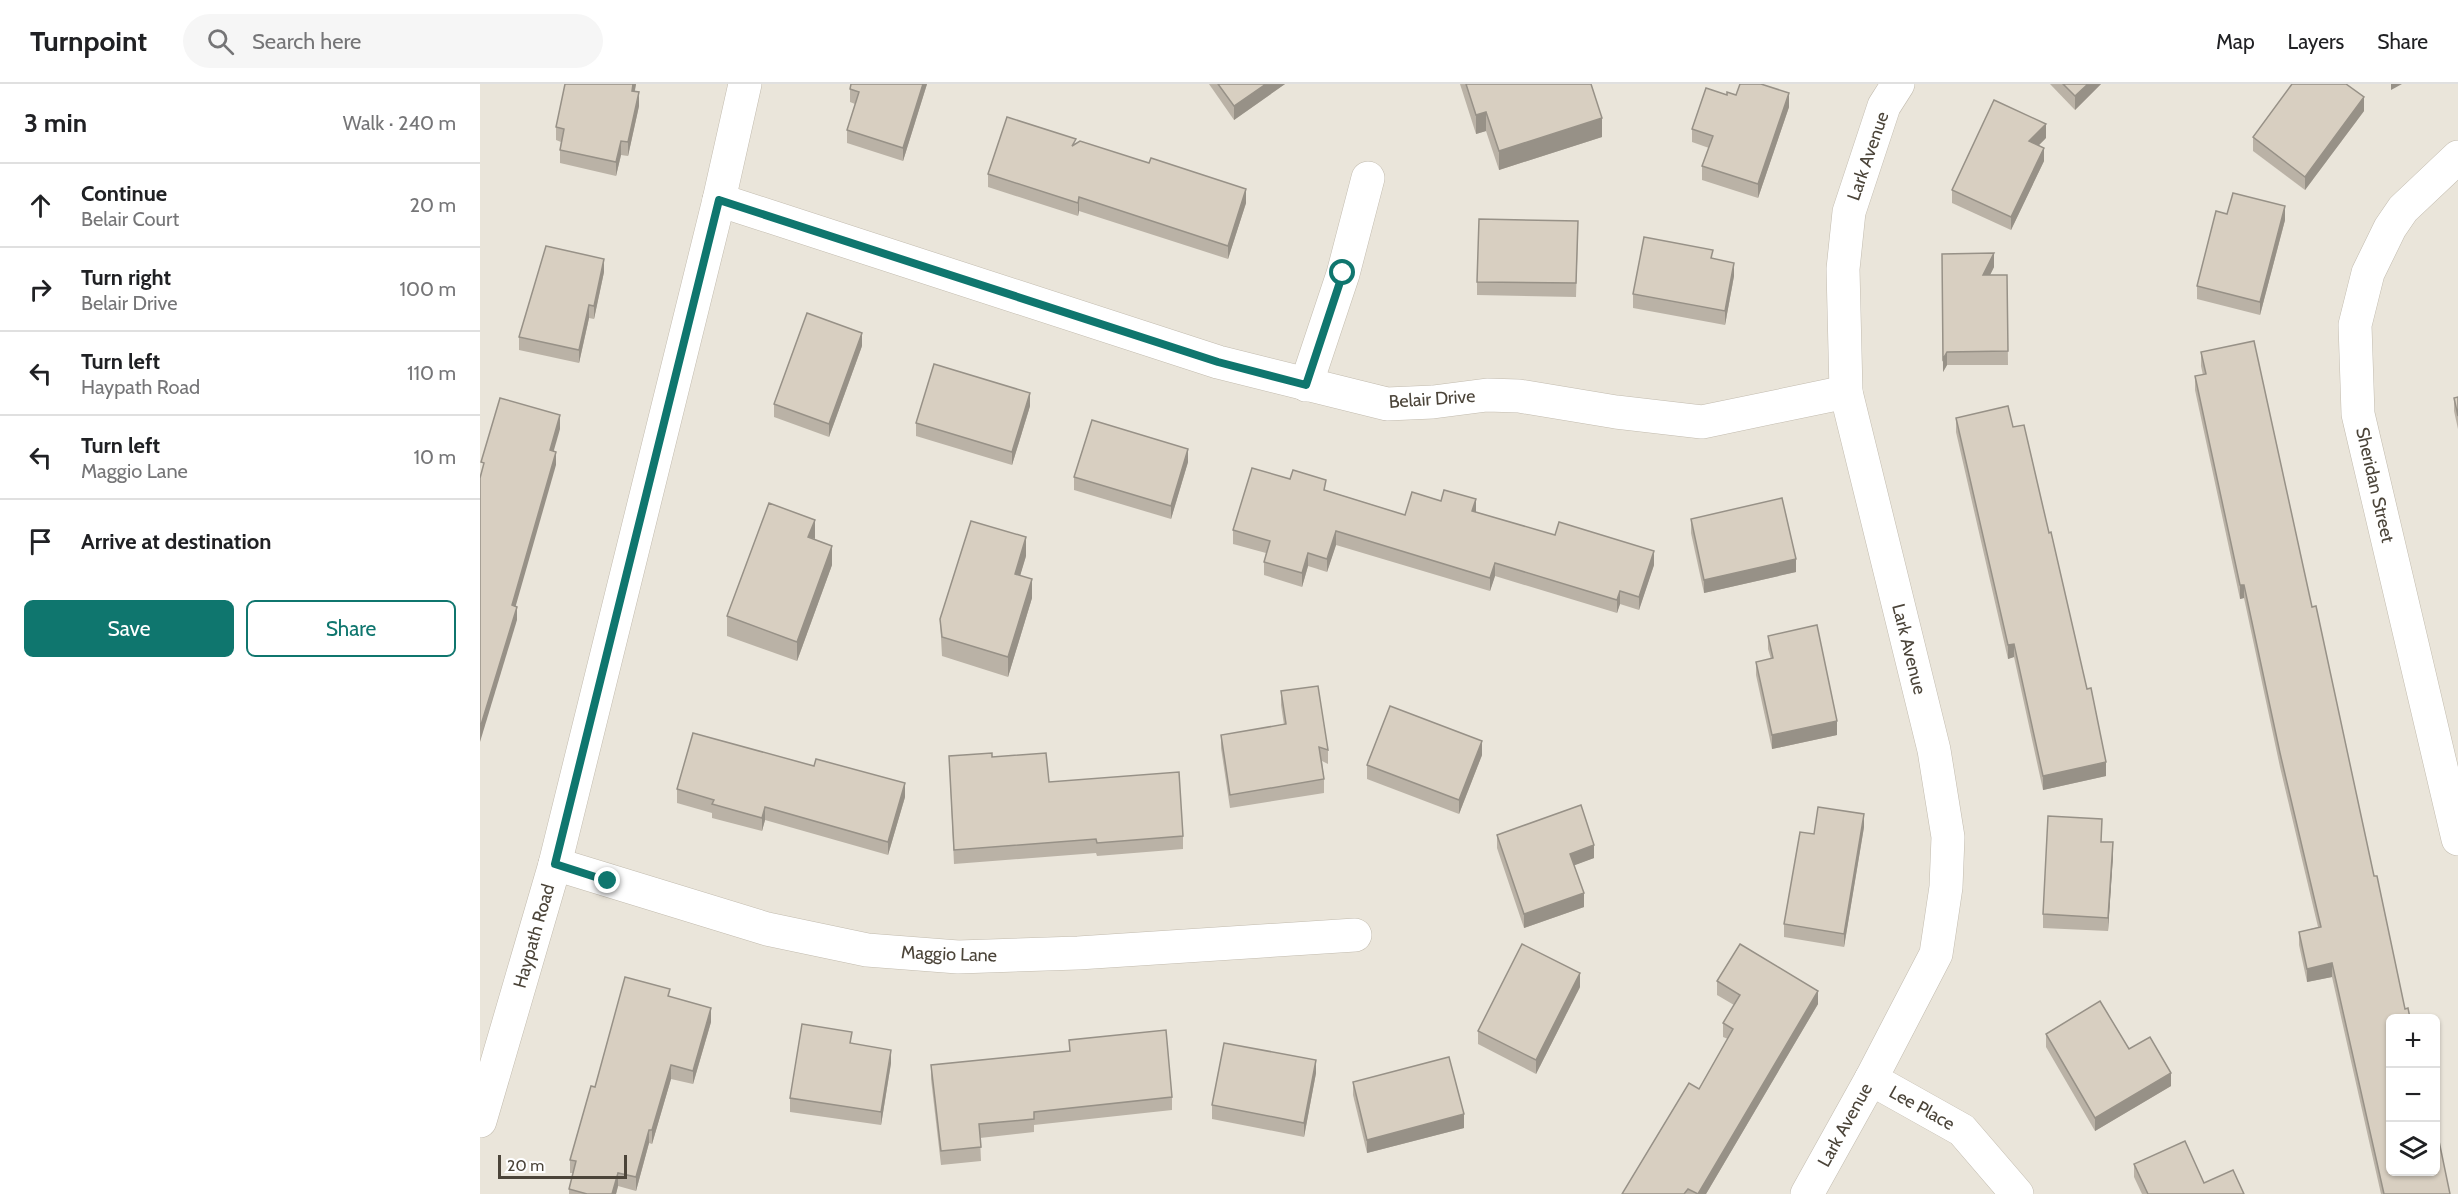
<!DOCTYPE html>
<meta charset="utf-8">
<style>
:root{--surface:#fff;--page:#f6f6f6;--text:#202124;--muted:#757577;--line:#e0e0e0;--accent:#0f766e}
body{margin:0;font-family:Cabin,sans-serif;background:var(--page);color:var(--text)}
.controls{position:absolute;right:18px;bottom:18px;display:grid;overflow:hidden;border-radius:9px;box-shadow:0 2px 4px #0004}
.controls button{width:54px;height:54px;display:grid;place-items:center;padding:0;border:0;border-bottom:2px solid var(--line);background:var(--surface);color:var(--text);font:30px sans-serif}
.scale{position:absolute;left:18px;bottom:15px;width:129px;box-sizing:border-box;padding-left:6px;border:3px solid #4b4439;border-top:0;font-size:16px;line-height:21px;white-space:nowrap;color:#4b4439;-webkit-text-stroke:4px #fff;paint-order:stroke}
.stop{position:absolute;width:18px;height:18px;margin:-14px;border:4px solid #0f766e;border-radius:50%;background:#fff}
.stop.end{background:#0f766e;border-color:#fff;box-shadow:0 2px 6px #0008}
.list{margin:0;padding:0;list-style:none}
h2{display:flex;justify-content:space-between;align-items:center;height:78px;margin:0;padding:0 24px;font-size:26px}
h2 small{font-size:20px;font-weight:400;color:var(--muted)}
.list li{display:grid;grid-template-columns:39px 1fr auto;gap:18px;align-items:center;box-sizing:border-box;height:84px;padding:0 24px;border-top:2px solid var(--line)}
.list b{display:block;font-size:22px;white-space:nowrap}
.list p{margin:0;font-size:20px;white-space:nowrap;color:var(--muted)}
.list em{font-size:20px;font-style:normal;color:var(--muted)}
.actions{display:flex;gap:12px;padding:18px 24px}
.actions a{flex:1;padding:14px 0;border:2px solid var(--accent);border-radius:9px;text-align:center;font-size:21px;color:var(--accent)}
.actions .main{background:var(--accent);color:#fff}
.icon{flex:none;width:33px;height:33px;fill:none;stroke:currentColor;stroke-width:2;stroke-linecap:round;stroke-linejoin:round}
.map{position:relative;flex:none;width:1978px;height:1110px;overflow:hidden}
header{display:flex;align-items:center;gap:36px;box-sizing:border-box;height:84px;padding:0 30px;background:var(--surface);border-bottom:2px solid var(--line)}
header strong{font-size:28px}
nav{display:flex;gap:33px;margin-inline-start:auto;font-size:21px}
.search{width:420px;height:54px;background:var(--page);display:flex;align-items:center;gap:15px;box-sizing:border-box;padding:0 21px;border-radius:33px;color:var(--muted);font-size:22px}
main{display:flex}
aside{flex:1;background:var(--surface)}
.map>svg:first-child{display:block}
</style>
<header>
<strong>Turnpoint</strong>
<div class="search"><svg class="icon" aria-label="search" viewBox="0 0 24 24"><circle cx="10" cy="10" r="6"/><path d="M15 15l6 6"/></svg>Search here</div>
<nav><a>Map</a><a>Layers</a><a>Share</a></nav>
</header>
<main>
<aside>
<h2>3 min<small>Walk · 240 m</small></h2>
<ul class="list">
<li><svg class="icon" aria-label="ahead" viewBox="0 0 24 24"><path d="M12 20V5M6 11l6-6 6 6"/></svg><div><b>Continue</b><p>Belair Court</p></div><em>20 m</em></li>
<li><svg class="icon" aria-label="right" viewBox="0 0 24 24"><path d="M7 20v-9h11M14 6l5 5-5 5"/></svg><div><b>Turn right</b><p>Belair Drive</p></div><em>100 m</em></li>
<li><svg class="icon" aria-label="left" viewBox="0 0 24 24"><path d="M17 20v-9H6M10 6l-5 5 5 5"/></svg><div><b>Turn left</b><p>Haypath Road</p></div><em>110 m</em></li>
<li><svg class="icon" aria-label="left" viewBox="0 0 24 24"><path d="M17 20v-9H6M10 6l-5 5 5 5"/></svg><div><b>Turn left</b><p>Maggio Lane</p></div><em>10 m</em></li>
<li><svg class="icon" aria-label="arrive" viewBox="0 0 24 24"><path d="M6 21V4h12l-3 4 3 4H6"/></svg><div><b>Arrive at destination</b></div></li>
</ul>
<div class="actions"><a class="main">Save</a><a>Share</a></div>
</aside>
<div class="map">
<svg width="1978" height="1110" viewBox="0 0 1978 1110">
<rect width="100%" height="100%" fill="#f6f3ec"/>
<path fill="#eae5da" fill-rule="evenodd" d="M 0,0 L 1978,0 L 1978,1110 L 0,1110 ZM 1910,934 L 1956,934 L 1956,1088 L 1910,1088 Z"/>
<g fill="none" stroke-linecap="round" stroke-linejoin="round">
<defs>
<g id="minor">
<path d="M 1978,73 L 1923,125 L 1910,144 L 1888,189 L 1875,241 L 1878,330 L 1978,755"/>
<path d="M 239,116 L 738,278 L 907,320 L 953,318 L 1007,311 L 1039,312 L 1136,328 L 1222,338 L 1366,308"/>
<path d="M 826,301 L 863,190 L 888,94"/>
<path d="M 75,780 L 287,845 L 387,866 L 478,873 L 598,869 L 875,851"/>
<path d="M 1391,995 L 1482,1046 L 1537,1110"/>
<path d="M 0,1037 L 75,780 L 239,116 L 265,0"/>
<path d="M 1327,1110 L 1391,995 L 1456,870 L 1466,803 L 1468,753 L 1454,666 L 1366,308 L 1363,185 L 1369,128 L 1404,22 L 1418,0"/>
</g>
</defs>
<use href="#minor" stroke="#c2bbae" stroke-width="34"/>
<use href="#minor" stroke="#fff" stroke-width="33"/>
</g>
<g fill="#bab2a6">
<path d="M 156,0 L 155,7 L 159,22 L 148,72 L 141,71 L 136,92 L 80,79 L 80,66 L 81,58 L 76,56 L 76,43 Z"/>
<path d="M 447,0 L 423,77 L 367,59 L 367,46 L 375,20 L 370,18 L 370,5 Z"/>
<path d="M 729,0 L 805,0 L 754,36 Z"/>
<path d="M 980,0 L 1111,0 L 1122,53 L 1019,86 L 1006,47 L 996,50 Z"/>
<path d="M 1570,0 L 1621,0 L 1595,26 Z"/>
<path d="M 1247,11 L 1256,11 L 1309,23 L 1278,114 L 1222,96 L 1222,82 L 1229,64 L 1212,58 L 1212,45 Z"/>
<path d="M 1884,27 L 1825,106 L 1773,67 L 1773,53 Z"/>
<path d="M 1566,54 L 1559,61 L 1564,77 L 1531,146 L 1472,119 L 1472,106 Z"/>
<path d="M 596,59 L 766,119 L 748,175 L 599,127 L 598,132 L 508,103 L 508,90 Z"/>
<path d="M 1747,130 L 1805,136 L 1780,231 L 1717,215 L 1717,202 Z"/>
<path d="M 1098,150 L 1096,213 L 997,211 L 997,198 Z"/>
<path d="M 1462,170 L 1514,183 L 1510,191 L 1527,191 L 1528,281 L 1467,281 L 1463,288 Z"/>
<path d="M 1233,175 L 1254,192 L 1245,241 L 1153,224 L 1153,210 Z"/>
<path d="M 124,188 L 114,235 L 109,234 L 99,279 L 39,266 L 39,253 Z"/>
<path d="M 382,262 L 349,353 L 294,333 L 294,320 Z"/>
<path d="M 1721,268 L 1911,934 L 1970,1110 L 1901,1110 L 1852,893 L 1827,898 L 1819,861 L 1819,848 L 1838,843 L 1800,683 L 1764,514 L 1760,515 L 1715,306 L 1715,292 L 1723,291 L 1721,282 Z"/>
<path d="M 1978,313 L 1978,345 L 1974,327 L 1974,314 Z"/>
<path d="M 550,322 L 532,381 L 436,352 L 436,339 Z"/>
<path d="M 1476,334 L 1533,343 L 1569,449 L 1626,692 L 1563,706 L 1534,573 L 1528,575 L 1476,348 Z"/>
<path d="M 708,378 L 691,435 L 594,406 L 594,393 Z"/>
<path d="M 810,395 L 925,431 L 996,428 L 1174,481 L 1159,526 L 1140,520 L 1137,529 L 1015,492 L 1010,507 L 856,461 L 847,488 L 828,482 L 822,503 L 784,491 L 784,478 L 786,469 L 753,460 L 753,446 Z"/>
<path d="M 1211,435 L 1316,488 L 1224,509 L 1211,449 Z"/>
<path d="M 335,455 L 352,481 L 317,577 L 247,552 L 247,532 Z"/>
<path d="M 546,472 L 540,491 L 552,514 L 528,593 L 462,572 L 460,535 Z"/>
<path d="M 1288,552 L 1357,651 L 1292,665 L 1276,591 L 1276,578 L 1291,575 L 1288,565 Z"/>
<path d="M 801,607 L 848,666 L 848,680 L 842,677 L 844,695 L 844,709 L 750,724 L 741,664 L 741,651 L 804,641 L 801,621 Z"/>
<path d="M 1002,671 L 979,730 L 887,695 L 887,681 Z"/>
<path d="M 469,672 L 512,673 L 569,698 L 703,752 L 703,765 L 617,772 L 616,769 L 474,780 Z"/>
<path d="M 197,705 L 425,713 L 408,771 L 285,736 L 282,747 L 232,734 L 232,729 L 197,719 Z"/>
<path d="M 1384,743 L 1364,863 L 1304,853 L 1304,840 L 1334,750 Z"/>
<path d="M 1017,751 L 1114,774 L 1094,781 L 1104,823 L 1044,844 L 1017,764 Z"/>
<path d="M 1622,758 L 1633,772 L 1628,847 L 1563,844 L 1563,830 Z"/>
<path d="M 1237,897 L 1338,920 L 1226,1110 L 1142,1110 L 1219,1005 L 1248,955 L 1243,953 L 1243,939 L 1254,921 L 1237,911 Z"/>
<path d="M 1100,903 L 1056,990 L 998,960 L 998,947 Z"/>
<path d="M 190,913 L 231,938 L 213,1000 L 191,995 L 172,1060 L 169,1059 L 156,1107 L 138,1102 L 136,1110 L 89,1110 L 89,1105 L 93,1089 L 90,1089 L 90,1076 Z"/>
<path d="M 1566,950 L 1649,965 L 1691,1002 L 1615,1047 L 1566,963 Z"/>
<path d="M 589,956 L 692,1013 L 692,1026 L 554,1041 L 554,1048 L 500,1054 L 501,1077 L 461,1081 L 451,995 L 451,981 L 589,967 Z"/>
<path d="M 372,960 L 411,979 L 401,1041 L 310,1028 L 310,1014 Z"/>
<path d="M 836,989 L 824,1053 L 732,1035 L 732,1021 Z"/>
<path d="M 873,998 L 984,1044 L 887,1069 L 873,1011 Z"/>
<path d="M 1654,1080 L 1724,1099 L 1764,1110 L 1662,1110 L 1654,1093 Z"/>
</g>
<g fill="#979187">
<path d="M 153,0 L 156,0 L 152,20 L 152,7 Z"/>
<path d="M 443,0 L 447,0 L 423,77 L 423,64 Z"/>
<path d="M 786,0 L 805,0 L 754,36 L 754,22 Z"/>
<path d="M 1608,0 L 1621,0 L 1595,26 L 1595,12 Z"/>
<path d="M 1911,0 L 1922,0 L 1911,6 Z"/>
<path d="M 159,8 L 159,22 L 148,72 L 148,58 Z"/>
<path d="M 1309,9 L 1309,23 L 1278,114 L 1278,100 Z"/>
<path d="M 1884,13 L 1884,27 L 1825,106 L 1825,93 Z"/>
<path d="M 1006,28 L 1006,47 L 996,50 L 996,31 Z"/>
<path d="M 1122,34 L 1122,53 L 1019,86 L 1019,67 Z"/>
<path d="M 1566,40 L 1566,54 L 1549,71 L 1549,57 Z"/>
<path d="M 141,57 L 141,71 L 136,92 L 136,78 Z"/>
<path d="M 1564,64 L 1564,77 L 1531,146 L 1531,133 Z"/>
<path d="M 766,105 L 766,119 L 748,175 L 748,162 Z"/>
<path d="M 599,113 L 599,127 L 598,132 L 598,119 Z"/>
<path d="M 1805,122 L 1805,136 L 1780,231 L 1780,218 Z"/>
<path d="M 1514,169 L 1514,183 L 1503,205 L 1503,191 Z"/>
<path d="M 124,175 L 124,188 L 114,235 L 114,222 Z"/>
<path d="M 1254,179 L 1254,192 L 1245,241 L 1245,227 Z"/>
<path d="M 109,221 L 109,234 L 99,279 L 99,266 Z"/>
<path d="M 382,249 L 382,262 L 349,353 L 349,340 Z"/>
<path d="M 1467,268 L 1467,281 L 1463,288 L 1463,275 Z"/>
<path d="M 550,309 L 550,322 L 532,381 L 532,368 Z"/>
<path d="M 80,331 L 80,345 L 70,380 L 70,366 Z"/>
<path d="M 708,365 L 708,378 L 691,435 L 691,422 Z"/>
<path d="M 76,368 L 76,381 L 32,535 L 32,521 Z"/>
<path d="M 996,415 L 996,429 L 992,427 Z"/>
<path d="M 335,436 L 335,455 L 328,453 Z"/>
<path d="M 856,447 L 856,461 L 847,488 L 847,475 Z"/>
<path d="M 546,453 L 546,472 L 535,509 L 535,490 Z"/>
<path d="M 352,462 L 352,481 L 317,577 L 317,558 Z"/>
<path d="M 1174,467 L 1174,481 L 1159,526 L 1159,513 Z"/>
<path d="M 828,469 L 828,482 L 822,503 L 822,489 Z"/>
<path d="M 1316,475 L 1316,488 L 1224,509 L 1224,496 Z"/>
<path d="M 1015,479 L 1015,492 L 1010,507 L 1010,494 Z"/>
<path d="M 552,495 L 552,514 L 528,593 L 528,573 Z"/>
<path d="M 1760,501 L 1764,501 L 1764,514 L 1760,515 Z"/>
<path d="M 1140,507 L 1140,520 L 1137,529 L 1137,516 Z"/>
<path d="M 37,523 L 37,536 L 0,658 L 0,644 Z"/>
<path d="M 1534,560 L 1534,573 L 1528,575 L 1528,561 Z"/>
<path d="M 1357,637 L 1357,651 L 1292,665 L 1292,651 Z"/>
<path d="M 1002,657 L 1002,671 L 979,730 L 979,716 Z"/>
<path d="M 1626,678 L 1626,692 L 1563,706 L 1563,692 Z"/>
<path d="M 425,699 L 425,713 L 408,771 L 408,758 Z"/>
<path d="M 285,723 L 285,736 L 282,747 L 282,734 Z"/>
<path d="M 1384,730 L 1384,743 L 1364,863 L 1364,850 Z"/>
<path d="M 1633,758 L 1633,772 L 1628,847 L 1628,834 Z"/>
<path d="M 1114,761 L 1114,774 L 1090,783 L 1090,770 Z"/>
<path d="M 1104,809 L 1104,823 L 1044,844 L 1044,830 Z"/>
<path d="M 1852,879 L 1852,893 L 1827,898 L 1827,885 Z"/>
<path d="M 1100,889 L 1100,903 L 1056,990 L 1056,976 Z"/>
<path d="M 1338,907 L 1338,920 L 1226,1110 L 1218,1110 Z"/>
<path d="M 231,924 L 231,938 L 213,1000 L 213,987 Z"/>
<path d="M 411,966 L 411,979 L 401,1041 L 401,1028 Z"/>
<path d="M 836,976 L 836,989 L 824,1053 L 824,1039 Z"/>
<path d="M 191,981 L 191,995 L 172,1060 L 172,1046 Z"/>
<path d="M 1691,989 L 1691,1002 L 1615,1047 L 1615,1034 Z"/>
<path d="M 984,1030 L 984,1044 L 887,1069 L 887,1056 Z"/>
<path d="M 169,1046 L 169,1059 L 156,1107 L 156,1093 Z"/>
<path d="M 138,1089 L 138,1102 L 136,1110 L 132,1110 Z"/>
</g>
<g fill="#d8cfc1" stroke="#979187" stroke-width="1.5">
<path d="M 85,0 L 153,0 L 152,7 L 159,8 L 148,58 L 141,57 L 136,78 L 80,66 L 84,45 L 76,43 Z"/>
<path d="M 371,0 L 443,0 L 423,64 L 367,46 L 379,8 L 370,5 Z"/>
<path d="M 738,0 L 786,0 L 754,22 Z"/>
<path d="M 986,0 L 1111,0 L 1122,34 L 1019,67 L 1006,28 L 996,31 Z"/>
<path d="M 1260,0 L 1281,0 L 1309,9 L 1278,100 L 1222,82 L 1233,52 L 1212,45 L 1226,4 L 1247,11 L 1247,8 L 1256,11 Z"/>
<path d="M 1583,0 L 1608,0 L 1595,12 Z"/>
<path d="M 1812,0 L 1866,0 L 1884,13 L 1825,93 L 1773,53 Z"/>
<path d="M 1514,16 L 1566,40 L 1549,57 L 1564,64 L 1531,133 L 1472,106 Z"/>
<path d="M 527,33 L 596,55 L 592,62 L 600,57 L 669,79 L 671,74 L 766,105 L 748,162 L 599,113 L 598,119 L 508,90 Z"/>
<path d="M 1753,109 L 1805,122 L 1780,218 L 1717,202 L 1736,127 L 1747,130 Z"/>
<path d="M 999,135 L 1098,137 L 1096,199 L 997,198 Z"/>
<path d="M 1164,153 L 1233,166 L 1231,174 L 1254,179 L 1245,227 L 1153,210 Z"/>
<path d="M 66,162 L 124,175 L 114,222 L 109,221 L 99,266 L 39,253 Z"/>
<path d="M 1514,169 L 1503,191 L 1527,191 L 1528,267 L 1467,268 L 1463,275 L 1462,170 Z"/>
<path d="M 327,229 L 382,249 L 349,340 L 294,320 Z"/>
<path d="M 1774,257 L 1832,523 L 1836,522 L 1894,792 L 1897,792 L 1925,925 L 1928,924 L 1930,934 L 1911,934 L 1911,1088 L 1956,1088 L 1956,1050 L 1957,1057 L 1959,1057 L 1970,1110 L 1904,1110 L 1852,879 L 1827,885 L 1819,848 L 1841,843 L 1800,669 L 1764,501 L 1760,501 L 1715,292 L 1726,290 L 1721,268 Z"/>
<path d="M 454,280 L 550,309 L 532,368 L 436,339 Z"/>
<path d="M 1978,313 L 1978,332 L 1974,314 Z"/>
<path d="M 20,314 L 80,331 L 70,366 L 76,368 L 32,521 L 37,523 L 0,644 L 0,394 L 4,379 L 1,378 Z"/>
<path d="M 1528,322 L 1533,343 L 1544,341 L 1569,449 L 1571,448 L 1607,605 L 1611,604 L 1626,678 L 1563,692 L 1534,560 L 1528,561 L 1476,334 Z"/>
<path d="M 612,336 L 708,365 L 691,422 L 594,393 Z"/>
<path d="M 772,384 L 810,395 L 813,386 L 846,396 L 844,406 L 925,431 L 932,408 L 961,417 L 964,406 L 996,415 L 992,427 L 1075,451 L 1079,438 L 1174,467 L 1159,513 L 1140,507 L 1137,516 L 1015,479 L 1010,494 L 856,447 L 847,475 L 828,469 L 822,489 L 784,478 L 790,457 L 753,446 Z"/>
<path d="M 1302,414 L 1316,475 L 1224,496 L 1211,435 Z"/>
<path d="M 289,419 L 335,436 L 328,453 L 352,462 L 317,558 L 247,532 Z"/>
<path d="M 491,437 L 546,453 L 535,490 L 552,495 L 528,573 L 462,553 L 460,535 Z"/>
<path d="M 1337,541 L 1357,637 L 1292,651 L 1276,578 L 1293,574 L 1288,552 Z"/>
<path d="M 838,602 L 848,666 L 839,663 L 844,695 L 750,711 L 741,651 L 806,640 L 801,607 Z"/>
<path d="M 910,622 L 1002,657 L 979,716 L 887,681 Z"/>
<path d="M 213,649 L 334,682 L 336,675 L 425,699 L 408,758 L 285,723 L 282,734 L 232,720 L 234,716 L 197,705 Z"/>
<path d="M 512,669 L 512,673 L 566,669 L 569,698 L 699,688 L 703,752 L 617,759 L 616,755 L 474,766 L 469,672 Z"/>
<path d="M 1101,721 L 1114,761 L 1090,770 L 1104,809 L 1044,830 L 1017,751 Z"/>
<path d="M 1338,723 L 1384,730 L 1364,850 L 1304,840 L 1320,748 L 1334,750 Z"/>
<path d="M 1568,732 L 1622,735 L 1621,758 L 1633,758 L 1628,834 L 1563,830 Z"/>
<path d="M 1042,860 L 1100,889 L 1056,976 L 998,947 Z"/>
<path d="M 1260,860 L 1338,907 L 1218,1110 L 1208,1105 L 1204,1110 L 1142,1110 L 1209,999 L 1219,1005 L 1253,945 L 1243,939 L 1260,911 L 1237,897 Z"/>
<path d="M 145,893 L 190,905 L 188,912 L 231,924 L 213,987 L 191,981 L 172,1046 L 169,1046 L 156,1093 L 138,1089 L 132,1110 L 107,1110 L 89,1105 L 96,1077 L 90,1076 L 111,1002 L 115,1003 Z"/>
<path d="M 1620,917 L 1649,965 L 1670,953 L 1691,989 L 1615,1034 L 1566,950 Z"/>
<path d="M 322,940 L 372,948 L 370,959 L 411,966 L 401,1028 L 310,1014 Z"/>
<path d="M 686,946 L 692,1013 L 554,1028 L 554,1035 L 499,1040 L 501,1063 L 461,1067 L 451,981 L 590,967 L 589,956 Z"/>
<path d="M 744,959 L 836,976 L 824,1039 L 732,1021 Z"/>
<path d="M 969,973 L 984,1030 L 887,1056 L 873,998 Z"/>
<path d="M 1705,1057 L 1724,1099 L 1753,1086 L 1764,1110 L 1668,1110 L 1654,1080 Z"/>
</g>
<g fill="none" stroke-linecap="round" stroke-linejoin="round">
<path stroke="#0f766e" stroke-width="8" d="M 128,797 L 75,780 L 239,116 L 738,278 L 826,301 L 863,189"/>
</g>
<g text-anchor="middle" stroke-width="5" stroke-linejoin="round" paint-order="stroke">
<g font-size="18" fill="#4b4439" stroke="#fff">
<text transform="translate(1388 72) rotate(-71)" y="6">Lark Avenue</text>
<text transform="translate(952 315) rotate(-4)" y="6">Belair Drive</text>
<text transform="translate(1895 401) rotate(77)" y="6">Sheridan Street</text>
<text transform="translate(1429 565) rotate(76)" y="6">Lark Avenue</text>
<text transform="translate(54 852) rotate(-74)" y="6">Haypath Road</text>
<text transform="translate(469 870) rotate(2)" y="6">Maggio Lane</text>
<text transform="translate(1442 1024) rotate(29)" y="6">Lee Place</text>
<text transform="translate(1365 1041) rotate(-61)" y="6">Lark Avenue</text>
</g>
</g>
</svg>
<div class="controls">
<button>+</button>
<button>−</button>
<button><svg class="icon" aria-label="layers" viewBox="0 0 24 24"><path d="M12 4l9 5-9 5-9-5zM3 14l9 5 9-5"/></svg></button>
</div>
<div class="scale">20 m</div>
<div class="stop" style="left:863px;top:189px"></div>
<div class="stop end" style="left:128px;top:797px"></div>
</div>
</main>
